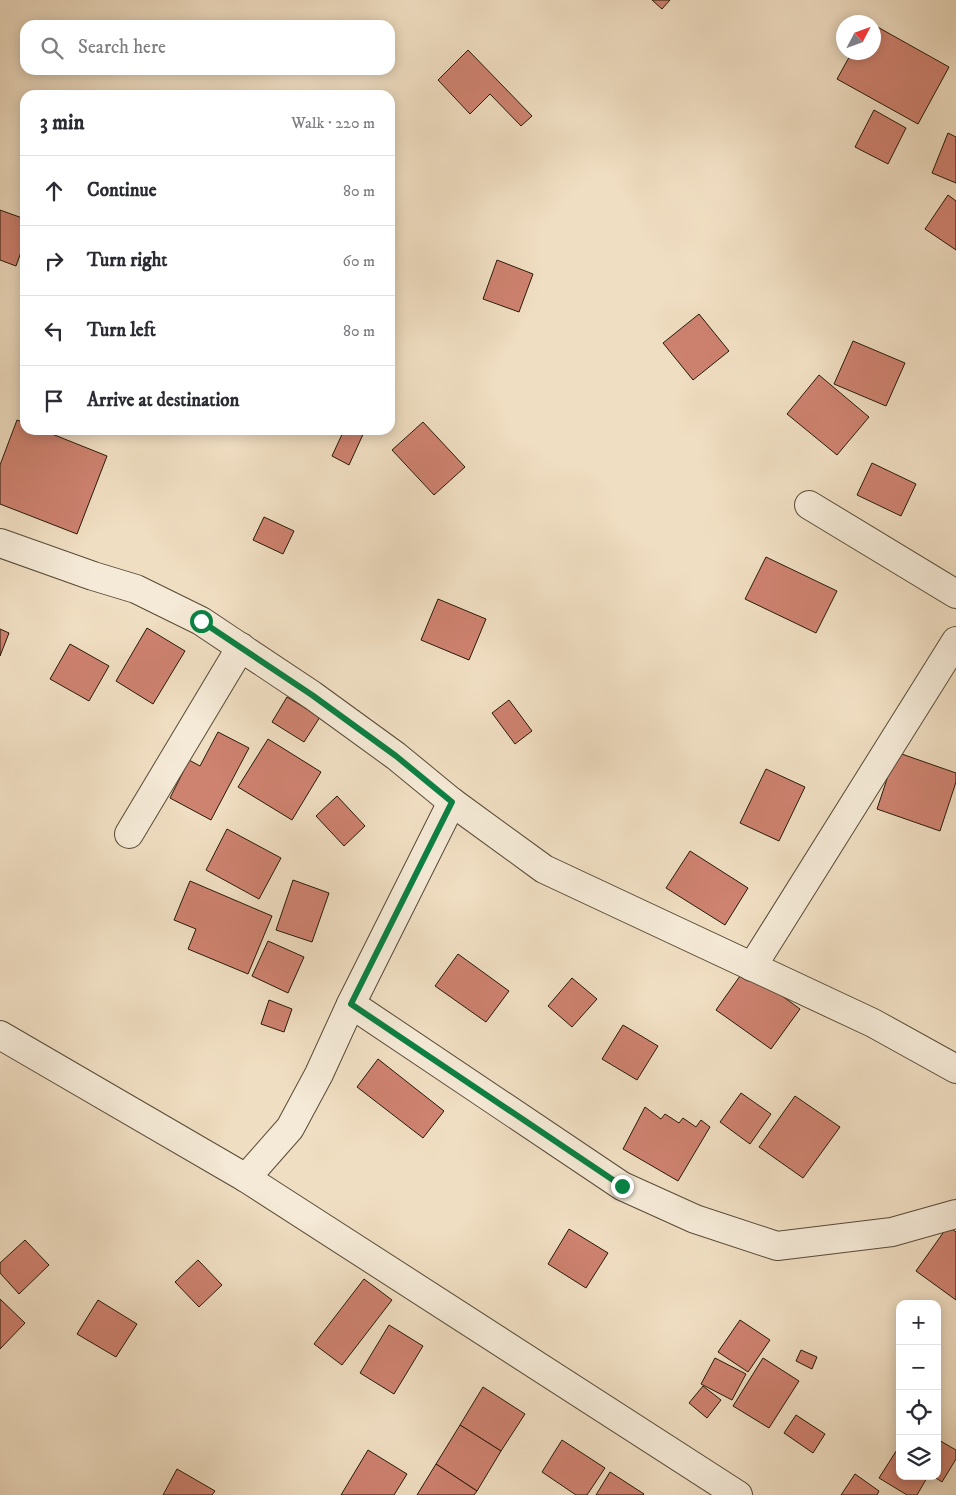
<!DOCTYPE html>
<meta charset="utf-8">
<style>
:root{--surface:#fff;--page:#f7f7f7;--text:#2b2b33;--muted:#7c7c81;--line:#e1e1e2}
body{margin:0;font-family:"IM FELL DW Pica",serif;background:var(--page);color:var(--text)}
.controls{position:absolute;right:15px;bottom:15px;display:grid;overflow:hidden;border-radius:10px;box-shadow:0 2px 12px #0003}
.controls button{width:45px;height:45px;display:grid;place-items:center;padding:0;border:0;border-bottom:1px solid var(--line);background:var(--surface);color:var(--text);font:25px sans-serif}
.compass{position:absolute;left:836px;top:15px;width:45px;height:45px;border-radius:50%;background:var(--surface);box-shadow:0 2px 12px #0003;rotate:49deg}
.stop{position:absolute;width:15px;height:15px;margin:-11px;border:4px solid #0b8043;border-radius:50%;background:#fff}
.stop.end{background:#0b8043;border-color:#fff;box-shadow:0 1px 5px #0008}
.list{margin:0;padding:0;list-style:none}
h2{display:flex;justify-content:space-between;align-items:center;height:65px;margin:0;padding:0 20px;font-size:21px}
h2 small{font-size:16px;font-weight:400;color:var(--muted)}
.list li{display:grid;grid-template-columns:32px 1fr auto;gap:15px;align-items:center;box-sizing:border-box;height:70px;padding:0 20px;border-top:1px solid var(--line)}
.list b{display:block;font-size:19px;white-space:nowrap}
.list em{font-size:16px;font-style:normal;color:var(--muted)}
.icon{flex:none;width:28px;height:28px;fill:none;stroke:currentColor;stroke-width:2;stroke-linecap:round;stroke-linejoin:round}
.map{position:relative;flex:none;width:956px;height:1495px;overflow:hidden}
.search{position:absolute;background:var(--surface);box-shadow:0 2px 12px #0003;left:20px;top:20px;width:375px;height:55px;display:flex;align-items:center;gap:12px;box-sizing:border-box;padding:0 18px;border-radius:15px;color:var(--muted);font-size:19px}
.panel{position:absolute;background:var(--surface);box-shadow:0 2px 12px #0003;left:20px;top:90px;width:375px;height:345px;border-radius:15px}
.map>svg:first-child{display:block}
</style>
<div class="map">
<svg width="956" height="1495" viewBox="0 0 956 1495">
<rect width="100%" height="100%" fill="#f0dec2"/>
<filter id="stains"><feTurbulence type="fractalNoise" baseFrequency=".004" numOctaves="4"/><feColorMatrix values="0 0 0 0 .2 0 0 0 0 .09 0 0 0 0 .02 0 0 0 .5 -.17"/></filter>
<radialGradient id="worn" r=".72"><stop offset=".6" stop-color="#630" stop-opacity="0"/><stop offset="1" stop-color="#630" stop-opacity=".3"/></radialGradient>
<g fill="#ce8270" stroke="#261908">
<path d="M 652,0 L 670,0 L 662,9 Z"/>
<path d="M 874,25 L 949,67 L 918,124 L 837,79 L 852,52 L 874,52 Z"/>
<path d="M 468,50 L 532,116 L 521,126 L 490,94 L 470,114 L 438,80 Z"/>
<path d="M 874,110 L 906,128 L 888,164 L 855,147 Z"/>
<path d="M 948,133 L 956,137 L 956,183 L 932,173 Z"/>
<path d="M 948,195 L 956,201 L 956,250 L 925,229 Z"/>
<path d="M 0,210 L 25,219 L 25,241 L 16,266 L 0,260 Z"/>
<path d="M 497,260 L 533,274 L 519,312 L 483,299 Z"/>
<path d="M 699,314 L 729,351 L 693,380 L 663,343 Z"/>
<path d="M 853,341 L 905,363 L 886,406 L 834,384 Z"/>
<path d="M 819,375 L 869,417 L 837,455 L 787,414 Z"/>
<path d="M 17,420 L 25,423 L 25,430 L 42,430 L 107,456 L 77,534 L 0,504 L 0,465 Z"/>
<path d="M 423,422 L 465,467 L 434,495 L 392,450 Z"/>
<path d="M 344,430 L 365,430 L 349,465 L 332,456 Z"/>
<path d="M 872,463 L 916,484 L 901,516 L 857,495 Z"/>
<path d="M 264,517 L 294,531 L 283,554 L 253,540 Z"/>
<path d="M 766,557 L 837,591 L 816,633 L 745,599 Z"/>
<path d="M 438,599 L 486,619 L 469,660 L 421,640 Z"/>
<path d="M 147,628 L 185,651 L 153,704 L 116,681 Z"/>
<path d="M 0,629 L 9,633 L 0,656 Z"/>
<path d="M 70,644 L 109,666 L 89,701 L 50,679 Z"/>
<path d="M 287,697 L 320,717 L 304,742 L 272,722 Z"/>
<path d="M 509,700 L 532,731 L 515,744 L 492,713 Z"/>
<path d="M 218,732 L 249,748 L 211,820 L 170,798 L 189,760 L 200,766 Z"/>
<path d="M 268,739 L 321,772 L 292,820 L 238,787 Z"/>
<path d="M 896,752 L 956,773 L 956,782 L 940,831 L 877,809 Z"/>
<path d="M 766,769 L 805,787 L 779,841 L 740,823 Z"/>
<path d="M 337,796 L 365,826 L 344,846 L 316,816 Z"/>
<path d="M 227,829 L 281,858 L 259,899 L 206,870 Z"/>
<path d="M 690,851 L 748,888 L 725,925 L 666,888 Z"/>
<path d="M 293,880 L 329,893 L 312,942 L 276,930 Z"/>
<path d="M 190,881 L 272,916 L 248,974 L 188,949 L 196,929 L 174,920 Z"/>
<path d="M 268,941 L 304,957 L 288,993 L 252,976 Z"/>
<path d="M 458,954 L 509,991 L 486,1022 L 435,986 Z"/>
<path d="M 745,969 L 800,1009 L 771,1049 L 716,1010 Z"/>
<path d="M 572,978 L 597,999 L 572,1027 L 548,1006 Z"/>
<path d="M 269,1000 L 292,1009 L 284,1032 L 261,1024 Z"/>
<path d="M 623,1025 L 658,1046 L 637,1080 L 602,1059 Z"/>
<path d="M 378,1059 L 444,1111 L 423,1138 L 357,1087 Z"/>
<path d="M 741,1093 L 771,1114 L 750,1144 L 720,1122 Z"/>
<path d="M 795,1096 L 840,1127 L 803,1178 L 759,1147 Z"/>
<path d="M 645,1107 L 661,1119 L 665,1114 L 679,1123 L 683,1118 L 696,1127 L 701,1120 L 710,1127 L 678,1181 L 623,1149 Z"/>
<path d="M 948,1226 L 956,1232 L 956,1300 L 916,1271 Z"/>
<path d="M 569,1229 L 608,1253 L 586,1288 L 548,1264 Z"/>
<path d="M 25,1240 L 49,1265 L 19,1294 L 0,1273 L 0,1263 Z"/>
<path d="M 198,1260 L 222,1285 L 199,1307 L 175,1282 Z"/>
<path d="M 364,1279 L 392,1300 L 342,1365 L 314,1344 Z"/>
<path d="M 0,1299 L 25,1323 L 0,1349 Z"/>
<path d="M 98,1300 L 137,1324 L 116,1357 L 77,1334 Z"/>
<path d="M 740,1320 L 770,1340 L 748,1372 L 718,1352 Z"/>
<path d="M 389,1325 L 423,1346 L 394,1394 L 360,1373 Z"/>
<path d="M 801,1350 L 817,1357 L 812,1369 L 796,1361 Z"/>
<path d="M 715,1358 L 746,1374 L 732,1400 L 701,1384 Z"/>
<path d="M 763,1358 L 799,1381 L 769,1428 L 733,1406 Z"/>
<path d="M 703,1386 L 721,1400 L 707,1418 L 689,1403 Z"/>
<path d="M 483,1387 L 525,1414 L 501,1451 L 460,1425 Z"/>
<path d="M 796,1415 L 825,1434 L 813,1453 L 784,1433 Z"/>
<path d="M 460,1425 L 501,1451 L 477,1491 L 436,1464 Z"/>
<path d="M 937,1439 L 956,1450 L 956,1459 L 942,1482 L 933,1476 L 937,1476 Z"/>
<path d="M 562,1440 L 605,1468 L 587,1495 L 576,1495 L 542,1472 Z"/>
<path d="M 900,1445 L 900,1476 L 928,1476 L 917,1495 L 907,1495 L 879,1478 Z"/>
<path d="M 368,1450 L 407,1474 L 394,1495 L 341,1495 Z"/>
<path d="M 436,1464 L 477,1491 L 474,1495 L 417,1495 Z"/>
<path d="M 177,1469 L 215,1491 L 212,1495 L 163,1495 Z"/>
<path d="M 610,1472 L 644,1494 L 643,1495 L 596,1495 Z"/>
<path d="M 855,1474 L 879,1491 L 877,1495 L 841,1495 Z"/>
</g>
<g fill="none" stroke-linecap="round" stroke-linejoin="round">
<defs>
<g id="minor">
<path d="M 809,505 L 956,594"/>
<path d="M 0,543 L 93,576 L 136,589 L 201,621 L 312,695 L 396,756 L 452,802 L 544,869 L 873,1023 L 956,1069"/>
<path d="M 129,834 L 241,647"/>
<path d="M 752,967 L 956,641"/>
<path d="M 351,1004 L 622,1186 L 695,1219 L 777,1246 L 892,1232 L 956,1214"/>
<path d="M 0,1035 L 246,1178 L 738,1495"/>
<path d="M 246,1178 L 290,1128 L 319,1074 L 351,1004 L 452,802"/>
</g>
</defs>
<use href="#minor" stroke="#584a36" stroke-width="30"/>
<use href="#minor" stroke="#f5ead7" stroke-width="28"/>
</g>
<g fill="none" stroke-linecap="round" stroke-linejoin="round">
<path stroke="#0b8043" stroke-width="6" d="M 201,621 L 312,695 L 396,756 L 452,802 L 351,1004 L 622,1186"/>
</g>
<rect width="100%" height="100%" filter="url(#stains)"/>
<rect width="100%" height="100%" fill="url(#worn)"/>
</svg>
<div class="controls">
<button>+</button>
<button>−</button>
<button><svg class="icon" aria-label="locate" viewBox="0 0 24 24"><circle cx="12" cy="12" r="6"/><path d="M12 2v4M12 18v4M2 12h4M18 12h4"/></svg></button>
<button><svg class="icon" aria-label="layers" viewBox="0 0 24 24"><path d="M12 4l9 5-9 5-9-5zM3 14l9 5 9-5"/></svg></button>
</div>
<svg class="compass" viewBox="-18 -18 36 36"><path d="M0-13l5 13h-10z" fill="#e53935"/><path d="M0 13l5-13h-10z" fill="#7c7c81"/></svg>
<div class="stop" style="left:201px;top:621px"></div>
<div class="stop end" style="left:622px;top:1186px"></div>
<div class="search"><svg class="icon" aria-label="search" viewBox="0 0 24 24"><circle cx="10" cy="10" r="6"/><path d="M15 15l6 6"/></svg>Search here</div>
<section class="panel">
<h2>3 min<small>Walk · 220 m</small></h2>
<ul class="list">
<li><svg class="icon" aria-label="ahead" viewBox="0 0 24 24"><path d="M12 20V5M6 11l6-6 6 6"/></svg><div><b>Continue</b></div><em>80 m</em></li>
<li><svg class="icon" aria-label="right" viewBox="0 0 24 24"><path d="M7 20v-9h11M14 6l5 5-5 5"/></svg><div><b>Turn right</b></div><em>60 m</em></li>
<li><svg class="icon" aria-label="left" viewBox="0 0 24 24"><path d="M17 20v-9H6M10 6l-5 5 5 5"/></svg><div><b>Turn left</b></div><em>80 m</em></li>
<li><svg class="icon" aria-label="arrive" viewBox="0 0 24 24"><path d="M6 21V4h12l-3 4 3 4H6"/></svg><div><b>Arrive at destination</b></div></li>
</ul>
</section>
</div>
